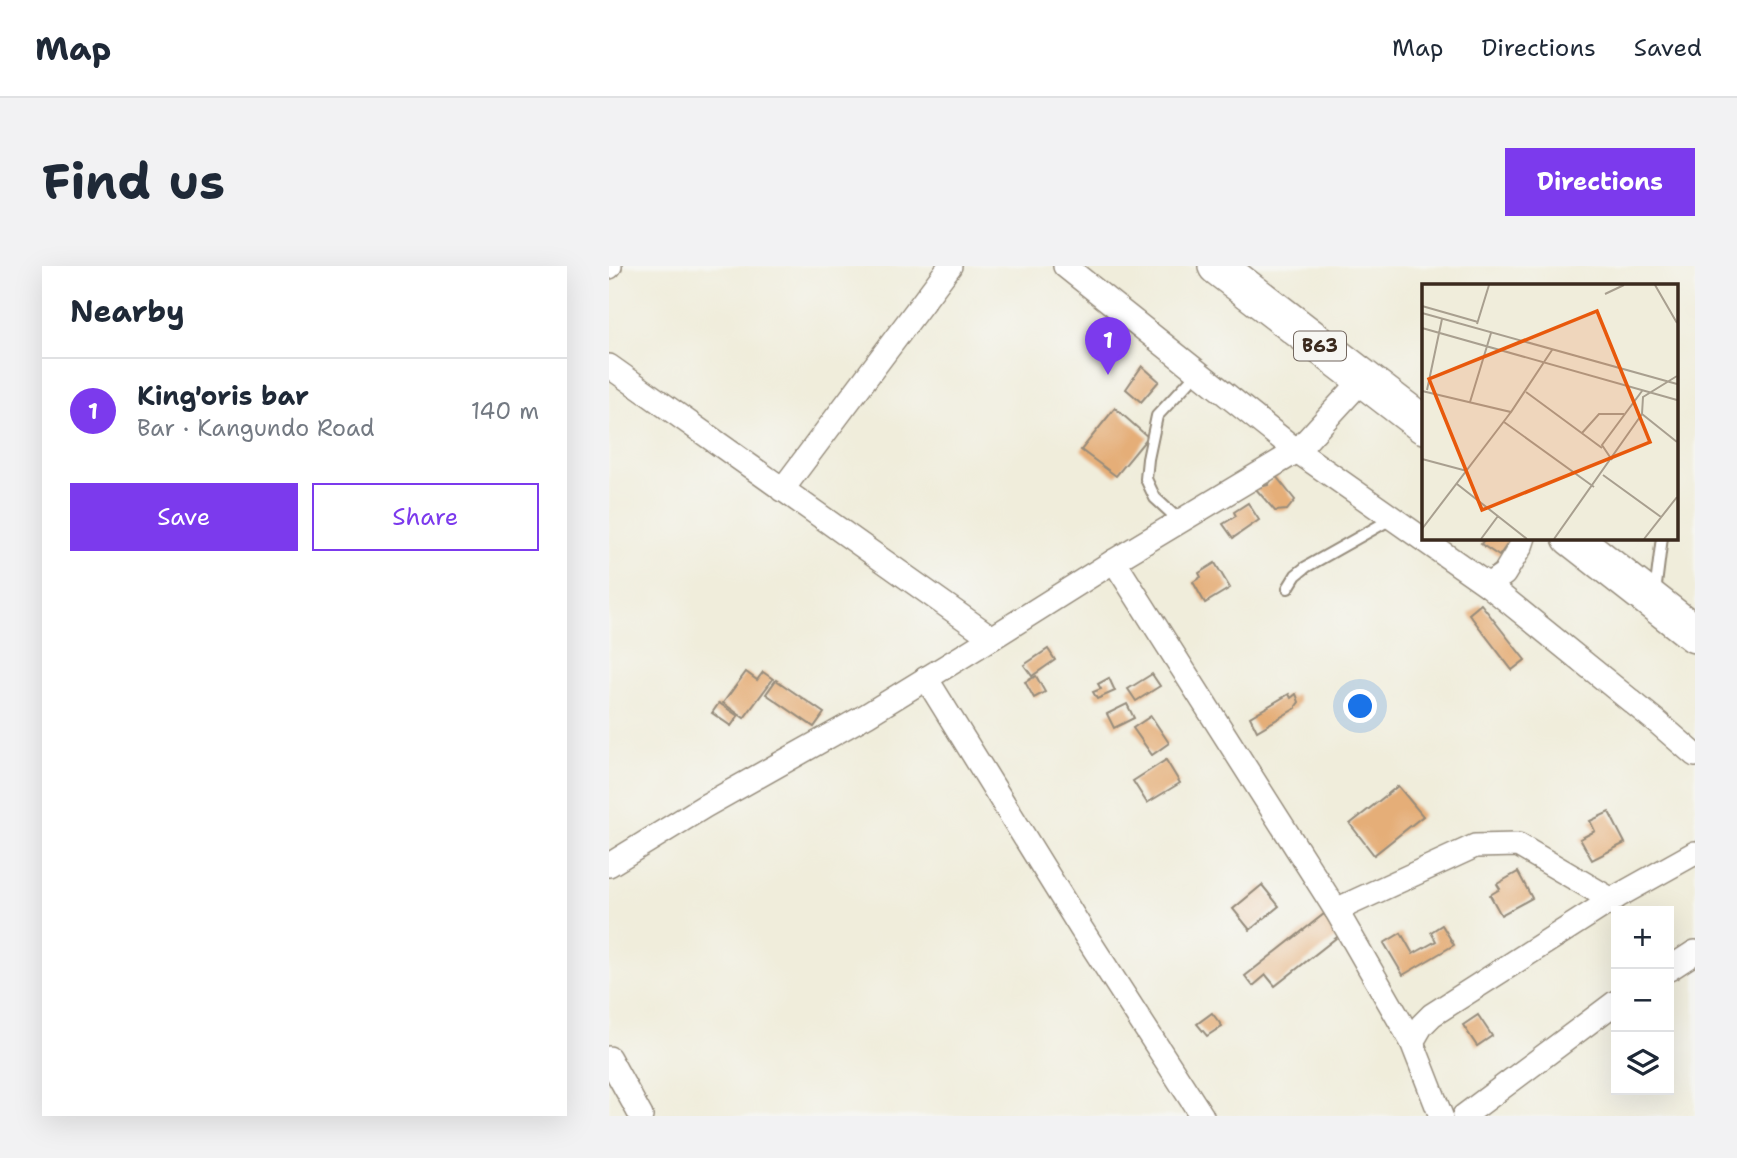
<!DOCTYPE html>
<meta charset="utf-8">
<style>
:root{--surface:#fff;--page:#f2f2f3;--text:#1f2937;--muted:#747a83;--line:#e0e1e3;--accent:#7c3aed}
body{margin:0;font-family:"Shantell Sans",sans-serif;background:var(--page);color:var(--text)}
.controls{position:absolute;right:21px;bottom:21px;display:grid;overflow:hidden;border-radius:0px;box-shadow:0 7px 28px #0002}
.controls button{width:63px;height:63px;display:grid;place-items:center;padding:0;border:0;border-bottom:2px solid var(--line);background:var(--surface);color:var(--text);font:35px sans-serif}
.you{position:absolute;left:752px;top:441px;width:24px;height:24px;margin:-18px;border:5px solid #fff;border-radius:50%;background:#1a73e8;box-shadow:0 0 0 10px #1a73e833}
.badge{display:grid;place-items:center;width:46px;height:46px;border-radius:50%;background:var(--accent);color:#fff;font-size:23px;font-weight:700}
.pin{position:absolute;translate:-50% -58px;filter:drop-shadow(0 2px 4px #0008)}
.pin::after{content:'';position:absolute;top:37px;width:24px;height:21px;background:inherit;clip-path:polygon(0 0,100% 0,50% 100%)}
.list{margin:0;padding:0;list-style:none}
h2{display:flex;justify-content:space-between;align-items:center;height:91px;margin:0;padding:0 28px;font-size:30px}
h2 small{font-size:23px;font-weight:400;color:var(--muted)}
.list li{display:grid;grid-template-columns:46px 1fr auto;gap:21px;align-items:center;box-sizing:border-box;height:105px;padding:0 28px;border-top:2px solid var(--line)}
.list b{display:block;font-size:26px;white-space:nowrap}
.list p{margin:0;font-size:23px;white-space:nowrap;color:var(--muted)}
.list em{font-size:23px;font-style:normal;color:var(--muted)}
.actions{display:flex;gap:14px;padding:21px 28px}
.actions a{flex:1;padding:16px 0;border:2px solid var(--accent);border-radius:0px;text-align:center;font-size:24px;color:var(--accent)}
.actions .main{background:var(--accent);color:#fff}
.icon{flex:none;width:38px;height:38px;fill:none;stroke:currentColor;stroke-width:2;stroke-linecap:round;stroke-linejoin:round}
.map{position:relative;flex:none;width:1086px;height:850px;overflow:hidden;border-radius:0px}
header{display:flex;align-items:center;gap:42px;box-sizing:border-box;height:98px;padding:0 35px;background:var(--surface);border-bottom:2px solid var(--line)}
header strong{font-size:33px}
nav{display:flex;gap:38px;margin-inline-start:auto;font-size:24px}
.intro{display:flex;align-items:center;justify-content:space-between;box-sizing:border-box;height:168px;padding:0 42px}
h1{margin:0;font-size:49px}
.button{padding:18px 32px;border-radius:0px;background:var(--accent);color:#fff;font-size:24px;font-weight:700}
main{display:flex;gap:42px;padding:0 42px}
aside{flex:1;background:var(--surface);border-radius:0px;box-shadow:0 7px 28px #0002}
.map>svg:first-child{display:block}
</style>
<header>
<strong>Map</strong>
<nav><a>Map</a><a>Directions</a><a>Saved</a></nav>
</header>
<div class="intro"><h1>Find us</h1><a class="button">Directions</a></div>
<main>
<aside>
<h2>Nearby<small></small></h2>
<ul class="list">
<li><span class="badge">1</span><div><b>King'oris bar</b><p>Bar · Kangundo Road</p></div><em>140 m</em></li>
</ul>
<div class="actions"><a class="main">Save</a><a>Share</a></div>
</aside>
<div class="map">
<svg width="1086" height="850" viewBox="0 0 1086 850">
<rect width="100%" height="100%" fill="#f6f6f2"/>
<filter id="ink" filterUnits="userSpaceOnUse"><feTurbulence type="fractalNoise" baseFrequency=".0143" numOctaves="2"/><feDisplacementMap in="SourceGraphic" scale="14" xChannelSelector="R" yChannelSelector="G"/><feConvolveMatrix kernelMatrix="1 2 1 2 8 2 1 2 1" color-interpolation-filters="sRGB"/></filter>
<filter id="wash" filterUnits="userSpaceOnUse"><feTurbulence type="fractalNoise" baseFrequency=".00686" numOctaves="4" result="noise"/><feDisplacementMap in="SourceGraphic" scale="28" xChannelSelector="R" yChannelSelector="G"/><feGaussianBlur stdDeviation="1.57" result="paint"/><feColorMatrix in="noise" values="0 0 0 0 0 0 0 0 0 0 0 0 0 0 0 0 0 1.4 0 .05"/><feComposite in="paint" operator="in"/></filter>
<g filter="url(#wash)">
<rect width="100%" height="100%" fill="#f0eddb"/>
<g id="blocks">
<g fill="#e5ae78">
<path d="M 533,100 L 550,115 L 532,136 L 517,123 Z"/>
<path d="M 506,142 L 539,171 L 507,210 L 472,184 Z"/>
<path d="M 666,209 L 686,234 L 678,244 L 666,245 L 646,222 L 659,219 Z"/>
<path d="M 639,237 L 650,254 L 624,272 L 614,258 L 627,250 L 625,246 Z"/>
<path d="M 877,271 L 899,271 L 902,273 L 890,290 L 872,278 Z"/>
<path d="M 606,297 L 621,322 L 596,337 L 584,316 L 592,311 L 590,307 Z"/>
<path d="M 872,338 L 916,394 L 903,404 L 860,348 Z"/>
<path d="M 439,383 L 446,394 L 423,410 L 415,399 Z"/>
<path d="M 137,406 L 148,414 L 154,406 L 164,413 L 135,452 L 114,437 Z"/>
<path d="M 543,408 L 551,420 L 527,435 L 519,423 Z"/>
<path d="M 427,410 L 436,426 L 425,432 L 416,416 Z"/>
<path d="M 500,412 L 506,425 L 488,433 L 484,426 L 492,423 L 489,418 Z"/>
<path d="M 167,414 L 215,447 L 205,461 L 157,428 Z"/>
<path d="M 680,428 L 682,432 L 687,428 L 690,436 L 687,440 L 687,442 L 648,465 L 641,451 Z"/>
<path d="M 110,437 L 129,450 L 122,460 L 103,447 Z"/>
<path d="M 518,438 L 525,452 L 505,462 L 498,448 Z"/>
<path d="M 542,450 L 560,477 L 543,489 L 524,462 Z"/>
<path d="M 557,494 L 571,517 L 538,537 L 524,515 Z"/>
<path d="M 789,520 L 814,550 L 765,589 L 741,558 Z"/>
<path d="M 1000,546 L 1016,577 L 983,594 L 971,573 L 986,565 L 981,555 Z"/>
<path d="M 909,606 L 923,632 L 892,649 L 881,629 L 891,623 L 888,618 Z"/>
<path d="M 653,619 L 670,640 L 641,664 L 624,643 Z"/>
<path d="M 715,648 L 732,668 L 666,720 L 657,709 L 644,720 L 636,710 Z"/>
<path d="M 833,659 L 845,679 L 794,709 L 775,677 L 792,667 L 804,688 L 827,675 L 822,666 Z"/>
<path d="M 603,747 L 613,760 L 598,770 L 588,758 Z"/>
<path d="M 869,749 L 883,770 L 868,780 L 854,759 Z"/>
</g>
</g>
</g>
<g filter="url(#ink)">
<use href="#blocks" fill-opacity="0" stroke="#968c7c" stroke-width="2"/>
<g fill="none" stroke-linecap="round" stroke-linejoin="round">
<defs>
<g id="service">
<path d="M 571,255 L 546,232 L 537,213 L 539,193 L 548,150 L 589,106"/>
<path d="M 679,322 L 687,309 L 697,301 L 784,252"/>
<path d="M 1046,327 L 1053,271"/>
</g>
<g id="minor">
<path d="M 456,0 L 688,185 L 879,319 L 1048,456 L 1086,489"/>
<path d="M 0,1 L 1,0"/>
<path d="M 0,100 L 383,372 L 505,295 L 688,185 L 754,113"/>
<path d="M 173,224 L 341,0"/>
<path d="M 505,295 L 727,644 L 803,776"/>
<path d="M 879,319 L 895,308 L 912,280 L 915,271"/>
<path d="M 317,412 L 473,664 L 593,850"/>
<path d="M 0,599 L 96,540 L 258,449 L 383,372"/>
<path d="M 727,644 L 866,580 L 909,579 L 1003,634"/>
<path d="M 1060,703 L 1086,686"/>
<path d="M 0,792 L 32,850"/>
<path d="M 832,850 L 803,776 L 813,759 L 823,749 L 1009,630 L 1086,587"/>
<path d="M 855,850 L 1007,736"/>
</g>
<g id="trunk">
<path d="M 608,0 L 815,159"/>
<path d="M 962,271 L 1086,368"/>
</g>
</defs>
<use href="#service" stroke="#968c7c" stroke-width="14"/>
<use href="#minor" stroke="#968c7c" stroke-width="26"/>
<use href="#trunk" stroke="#968c7c" stroke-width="40"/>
<use href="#service" stroke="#fff" stroke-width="10"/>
<use href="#minor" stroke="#fff" stroke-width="23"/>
<use href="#trunk" stroke="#fff" stroke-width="37"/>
</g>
</g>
<g text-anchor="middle" stroke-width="7" stroke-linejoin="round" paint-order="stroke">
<rect fill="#f6f6f2" stroke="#73675e" stroke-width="2" x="685" y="65.5" width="52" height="29" rx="5"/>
<g font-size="18" font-weight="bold" fill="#3b2a1e">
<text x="711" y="86">B63</text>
</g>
</g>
<g transform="translate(813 18)">
<rect width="256" height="256" fill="#f0eddb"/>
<path fill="none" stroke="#a89f8f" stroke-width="2" d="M 233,1 L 255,39M 183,10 L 202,1M 0,22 L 56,38M 0,29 L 255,100M 55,40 L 67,1M 0,44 L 255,116M 5,106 L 20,35M 0,107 L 89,128 L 130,66M 104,108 L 180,164M 48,118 L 69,49M 220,130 L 255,158M 82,138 L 172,203M 160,149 L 177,130 L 202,130M 0,175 L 45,187M 190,176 L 180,161 L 220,107M 181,191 L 239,233M 35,200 L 105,255M 0,245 L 89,128M 59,255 L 76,232M 132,255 L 220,130 L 221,113 L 255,92M 222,255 L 255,213"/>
<path fill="#e8590c" fill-opacity="0.15" stroke="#e8590c" stroke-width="3.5" d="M 175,27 L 228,158 L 60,226 L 7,95 Z"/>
<rect width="256" height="256" fill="none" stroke="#3b2a1e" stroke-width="3.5"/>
</g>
</svg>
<div class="controls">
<button>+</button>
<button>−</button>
<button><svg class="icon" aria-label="layers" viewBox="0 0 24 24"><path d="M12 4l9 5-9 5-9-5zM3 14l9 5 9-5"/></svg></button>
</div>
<div class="you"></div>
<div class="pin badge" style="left:499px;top:109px">1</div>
</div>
</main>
